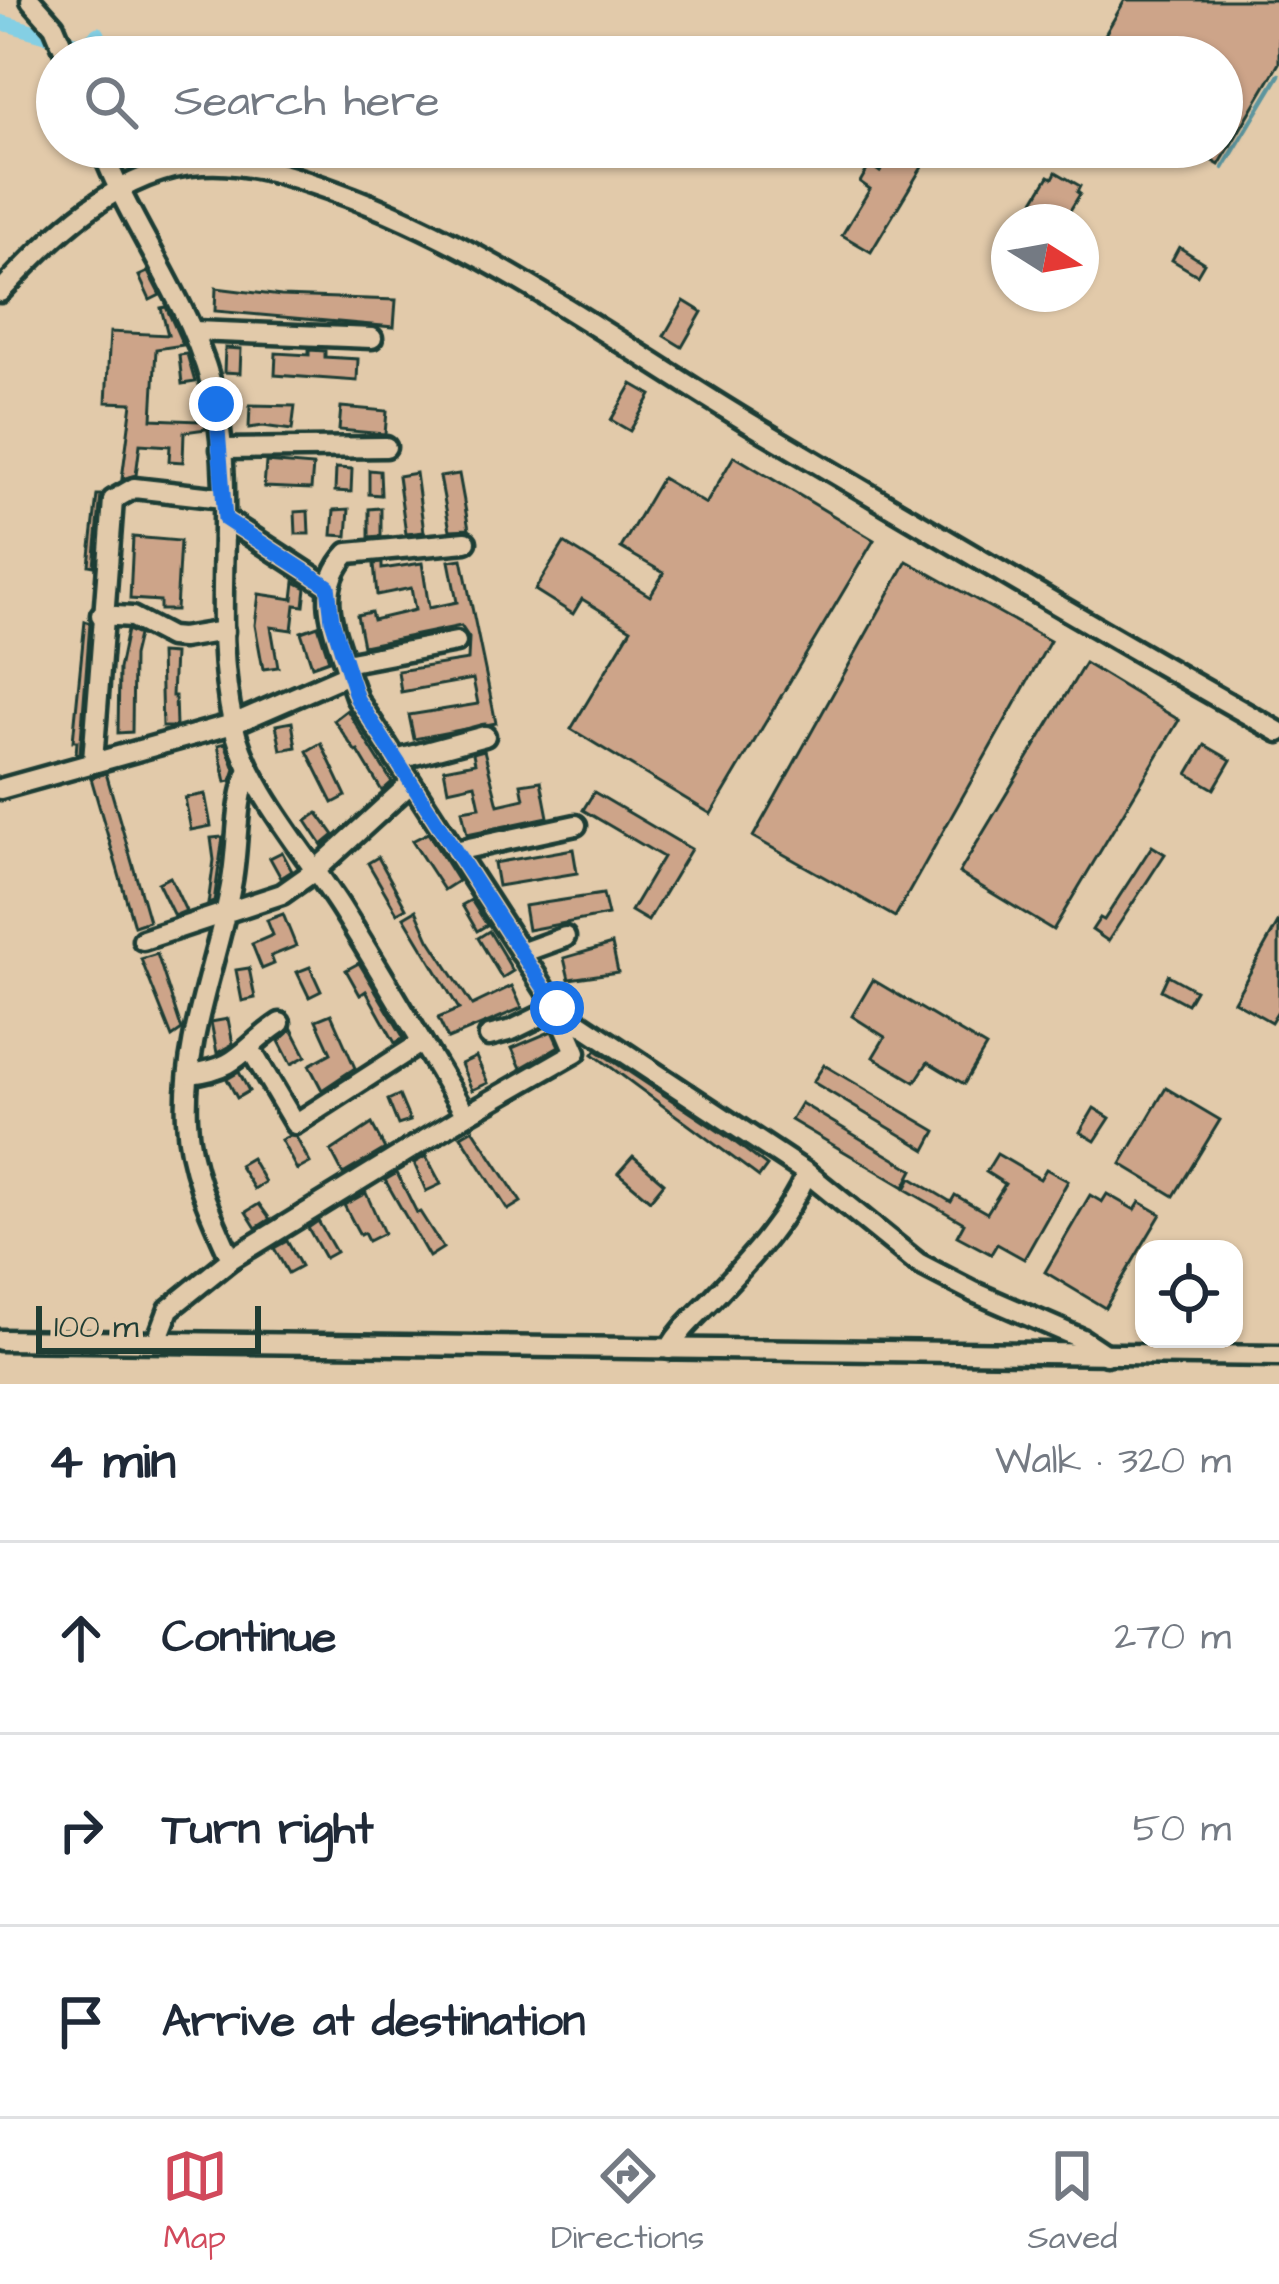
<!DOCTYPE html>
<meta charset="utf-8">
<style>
:root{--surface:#fff;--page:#f2f2f3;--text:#1f2937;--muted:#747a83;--line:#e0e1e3;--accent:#d1495b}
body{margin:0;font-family:"Architects Daughter",sans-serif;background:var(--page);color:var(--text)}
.controls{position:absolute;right:36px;bottom:36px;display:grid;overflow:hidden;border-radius:24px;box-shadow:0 3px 9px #0004}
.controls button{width:108px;height:108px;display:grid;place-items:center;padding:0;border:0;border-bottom:3px solid var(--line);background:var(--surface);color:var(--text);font:60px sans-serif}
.compass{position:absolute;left:991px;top:204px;width:108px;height:108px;border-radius:50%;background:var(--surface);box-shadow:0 3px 9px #0004;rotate:101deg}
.scale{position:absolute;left:36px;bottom:30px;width:225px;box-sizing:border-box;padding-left:12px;border:6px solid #1f3d34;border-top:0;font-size:33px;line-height:42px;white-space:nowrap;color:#1f3d34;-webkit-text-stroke:9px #e2caaa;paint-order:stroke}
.stop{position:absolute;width:36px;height:36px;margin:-27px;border:9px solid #1a73e8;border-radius:50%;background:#fff}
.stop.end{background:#1a73e8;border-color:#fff;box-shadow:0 3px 12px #0008}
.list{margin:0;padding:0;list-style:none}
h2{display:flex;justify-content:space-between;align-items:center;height:156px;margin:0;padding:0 48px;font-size:51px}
h2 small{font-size:39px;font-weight:400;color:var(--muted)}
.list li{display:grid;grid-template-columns:78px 1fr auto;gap:36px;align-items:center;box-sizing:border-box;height:192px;padding:0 48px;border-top:3px solid var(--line)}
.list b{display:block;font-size:45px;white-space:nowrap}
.list em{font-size:39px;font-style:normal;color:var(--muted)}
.icon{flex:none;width:66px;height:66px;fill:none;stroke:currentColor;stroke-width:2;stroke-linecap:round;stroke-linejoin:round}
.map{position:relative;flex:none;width:1279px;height:1384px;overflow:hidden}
.search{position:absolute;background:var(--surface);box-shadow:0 3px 9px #0004;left:36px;right:36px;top:36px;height:132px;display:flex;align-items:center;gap:30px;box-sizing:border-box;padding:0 42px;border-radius:66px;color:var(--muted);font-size:45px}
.sheet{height:732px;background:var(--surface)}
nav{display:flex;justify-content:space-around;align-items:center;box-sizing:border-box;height:168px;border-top:3px solid var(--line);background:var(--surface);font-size:33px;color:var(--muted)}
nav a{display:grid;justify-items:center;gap:6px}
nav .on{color:var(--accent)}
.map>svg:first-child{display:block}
</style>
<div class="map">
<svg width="1279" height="1384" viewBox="0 0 1279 1384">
<rect width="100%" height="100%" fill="#e2caaa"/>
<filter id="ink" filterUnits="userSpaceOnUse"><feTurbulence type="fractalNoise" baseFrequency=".00833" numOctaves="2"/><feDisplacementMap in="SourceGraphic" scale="24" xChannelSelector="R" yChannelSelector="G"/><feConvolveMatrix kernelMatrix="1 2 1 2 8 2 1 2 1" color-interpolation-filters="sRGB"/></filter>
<g filter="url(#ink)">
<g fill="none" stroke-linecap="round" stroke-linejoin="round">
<path stroke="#5c959e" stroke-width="4.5" d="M 1223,168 L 1279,75"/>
<path stroke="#84cfe4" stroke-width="15" d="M 0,22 L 78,44 L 86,44 L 98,34"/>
</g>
<g fill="#cda489" stroke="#1f3d34" stroke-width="3">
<path d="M 1125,0 L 1279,0 L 1279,63 L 1219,165 L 1189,147 L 1222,147 L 1222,57 L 1092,57 Z"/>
<path d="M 895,147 L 934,147 L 871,252 L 842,235 L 870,189 L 860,182 L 870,165 L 880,172 Z"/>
<path d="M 1056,172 L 1080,186 L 1077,192 L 1080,194 L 1063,222 L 1026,222 L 1030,216 L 1026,214 L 1049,176 L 1053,178 Z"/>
<path d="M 1179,247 L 1204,263 L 1197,275 L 1172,260 Z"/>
<path d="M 148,272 L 160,295 L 150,300 L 139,276 Z"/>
<path d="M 216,288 L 281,296 L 396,300 L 394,327 L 215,311 Z"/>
<path d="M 684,301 L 702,312 L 682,347 L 664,336 Z"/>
<path d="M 166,307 L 183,345 L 156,349 L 152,419 L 198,421 L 196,404 L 202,403 L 206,429 L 184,432 L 183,462 L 169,461 L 170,446 L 140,444 L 136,475 L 122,479 L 132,403 L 106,402 L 110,332 L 168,335 L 161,308 Z"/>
<path d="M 225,348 L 241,349 L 240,373 L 224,372 Z"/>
<path d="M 309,350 L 325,351 L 325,357 L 358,359 L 357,381 L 275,375 L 276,353 L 309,355 Z"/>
<path d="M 187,354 L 195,382 L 182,384 L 179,355 Z"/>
<path d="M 632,384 L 651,395 L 630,431 L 611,420 Z"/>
<path d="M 250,405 L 295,406 L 292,430 L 263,426 L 249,428 Z"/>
<path d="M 341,407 L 387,411 L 385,434 L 339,430 Z"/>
<path d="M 734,456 L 874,540 L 711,814 L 571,729 L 631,629 L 582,599 L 573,614 L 535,590 L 564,543 L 650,596 L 664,573 L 621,548 L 662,478 L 706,504 Z"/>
<path d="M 266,462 L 313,466 L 311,489 L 264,487 Z"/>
<path d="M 336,468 L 352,469 L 351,492 L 335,491 Z"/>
<path d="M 369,470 L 380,471 L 381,495 L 369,494 Z"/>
<path d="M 416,473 L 424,532 L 406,534 L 398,476 Z"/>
<path d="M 459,474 L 469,529 L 450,530 L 440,477 Z"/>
<path d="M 97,495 L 101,495 L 94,566 L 89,565 Z"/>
<path d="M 381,508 L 381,536 L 369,537 L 369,509 Z"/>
<path d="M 349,509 L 347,536 L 332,535 L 334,510 Z"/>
<path d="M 308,511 L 309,534 L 296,534 L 295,512 Z"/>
<path d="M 133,537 L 180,541 L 176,610 L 160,610 L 160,601 L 130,599 Z"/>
<path d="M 462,559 L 496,723 L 414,739 L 409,715 L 478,704 L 473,679 L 401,692 L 398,671 L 468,660 L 469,638 L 461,626 L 363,646 L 357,615 L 371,612 L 373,620 L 415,610 L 411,588 L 377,595 L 374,564 L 382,563 L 382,569 L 422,563 L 429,608 L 457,602 L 449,561 Z"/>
<path d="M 907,561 L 1050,641 L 895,917 L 753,837 Z"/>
<path d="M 295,582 L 306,588 L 304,606 L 295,605 L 292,630 L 271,627 L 278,667 L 263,669 L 255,625 L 259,594 L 293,599 Z"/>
<path d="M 85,621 L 90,623 L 80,753 L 76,754 L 77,741 L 73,741 Z"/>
<path d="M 318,626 L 329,660 L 312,666 L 301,632 Z"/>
<path d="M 127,630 L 138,635 L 133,656 L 132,732 L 118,733 L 119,669 Z"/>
<path d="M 160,653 L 174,654 L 172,696 L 175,696 L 176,726 L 172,727 L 162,727 Z"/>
<path d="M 1085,663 L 1179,720 L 1053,930 L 959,873 Z"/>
<path d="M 347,710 L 392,782 L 382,791 L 358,751 L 356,752 L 334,720 Z"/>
<path d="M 292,722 L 296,747 L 281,750 L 276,725 Z"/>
<path d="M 225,743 L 235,769 L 231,781 L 226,782 L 218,745 Z"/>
<path d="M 321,743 L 346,796 L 333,803 L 307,751 Z"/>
<path d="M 1205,745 L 1231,760 L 1214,789 L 1188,774 Z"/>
<path d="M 484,750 L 498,805 L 524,799 L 521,784 L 541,781 L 548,817 L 467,834 L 462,810 L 480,807 L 475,784 L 448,790 L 444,769 L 475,763 L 473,753 Z"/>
<path d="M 106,773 L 149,921 L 134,926 L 91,778 Z"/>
<path d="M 594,792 L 691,849 L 648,921 L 631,911 L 663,857 L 583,810 Z"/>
<path d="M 205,794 L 211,826 L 191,830 L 185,798 Z"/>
<path d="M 318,813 L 334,835 L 322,845 L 306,821 Z"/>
<path d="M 428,833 L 458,881 L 444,890 L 412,841 Z"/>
<path d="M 223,837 L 214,902 L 208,904 L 214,860 L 211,838 Z"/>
<path d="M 1152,846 L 1165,854 L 1108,941 L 1092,930 L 1100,918 L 1104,920 Z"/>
<path d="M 573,849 L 577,873 L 498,886 L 494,863 Z"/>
<path d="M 282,852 L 292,871 L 281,878 L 270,858 Z"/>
<path d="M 378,857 L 406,908 L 397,913 L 368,863 Z"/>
<path d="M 170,877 L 186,911 L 174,916 L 158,883 Z"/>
<path d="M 603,894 L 608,915 L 528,930 L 524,906 Z"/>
<path d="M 471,900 L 487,925 L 477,931 L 462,905 Z"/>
<path d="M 416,910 L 429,939 L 472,1005 L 512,986 L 522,1008 L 448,1039 L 438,1018 L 459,1009 L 404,917 Z"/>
<path d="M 283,914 L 296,946 L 271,956 L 274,964 L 262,969 L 252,944 L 273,935 L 267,920 Z"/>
<path d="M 1279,921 L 1279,1009 L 1271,1022 L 1234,1001 Z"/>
<path d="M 489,931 L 513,971 L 502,978 L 478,938 Z"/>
<path d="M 612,944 L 618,972 L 569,979 L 564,958 Z"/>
<path d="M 157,954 L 182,1030 L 172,1037 L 141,959 Z"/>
<path d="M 359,963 L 404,1038 L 395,1043 L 366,991 L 360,995 L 346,970 Z"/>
<path d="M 310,967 L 321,991 L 309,997 L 297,972 Z"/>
<path d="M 249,968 L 255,998 L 242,1001 L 236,970 Z"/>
<path d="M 1168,975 L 1195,990 L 1187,1004 L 1161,990 Z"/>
<path d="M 873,980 L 986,1047 L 964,1084 L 928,1062 L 915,1082 L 873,1057 L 885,1037 L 852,1016 Z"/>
<path d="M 331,1014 L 355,1068 L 322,1090 L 309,1065 L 331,1053 L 316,1020 Z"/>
<path d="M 228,1019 L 233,1044 L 217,1053 L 211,1022 Z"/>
<path d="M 292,1029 L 306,1056 L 291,1064 L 279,1041 Z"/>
<path d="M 552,1031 L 559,1046 L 521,1068 L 512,1048 Z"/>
<path d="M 596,1050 L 732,1140 L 767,1166 L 759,1177 L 593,1054 Z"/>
<path d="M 476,1057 L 488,1083 L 472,1090 L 461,1064 Z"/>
<path d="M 824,1065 L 936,1131 L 926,1150 L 813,1082 Z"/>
<path d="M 239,1072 L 249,1091 L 237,1098 L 227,1079 Z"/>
<path d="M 1166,1088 L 1220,1120 L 1174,1196 L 1121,1164 Z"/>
<path d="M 399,1095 L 410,1121 L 398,1125 L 388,1100 Z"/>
<path d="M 801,1103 L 913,1170 L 904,1187 L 791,1120 Z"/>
<path d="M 1094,1108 L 1110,1118 L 1095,1141 L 1080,1132 Z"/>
<path d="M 372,1124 L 385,1149 L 343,1174 L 331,1151 Z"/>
<path d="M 473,1129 L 521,1202 L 508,1210 L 461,1136 Z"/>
<path d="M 289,1136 L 296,1137 L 310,1163 L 297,1170 L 281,1140 Z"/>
<path d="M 997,1154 L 1040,1179 L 1046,1169 L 1068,1181 L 1024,1259 L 997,1244 L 991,1254 L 957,1236 L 964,1223 L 905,1189 L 911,1178 L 951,1202 L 955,1195 L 987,1213 L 1005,1184 L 986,1172 Z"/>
<path d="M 426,1156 L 441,1184 L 426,1191 L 414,1163 Z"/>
<path d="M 633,1156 L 664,1183 L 650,1200 L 618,1173 Z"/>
<path d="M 251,1158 L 265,1182 L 254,1189 L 239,1165 Z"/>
<path d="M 397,1173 L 417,1213 L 420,1212 L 443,1248 L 429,1257 L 385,1180 Z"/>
<path d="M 366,1193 L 384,1233 L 368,1241 L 364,1233 L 360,1235 L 344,1205 Z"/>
<path d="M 1107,1194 L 1135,1210 L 1140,1202 L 1161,1214 L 1105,1308 L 1045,1272 L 1090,1195 L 1102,1202 Z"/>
<path d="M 259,1204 L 270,1219 L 256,1228 L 246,1212 Z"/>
<path d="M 318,1221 L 336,1252 L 325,1258 L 308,1228 Z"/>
<path d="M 287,1241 L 301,1266 L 288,1273 L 274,1248 Z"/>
</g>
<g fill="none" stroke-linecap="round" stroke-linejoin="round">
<defs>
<g id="minor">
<path d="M 31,0 L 54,26 L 67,57"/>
<path d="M 0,292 C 53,236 119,168 202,164 C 247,161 292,176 334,191 C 489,246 620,346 761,430 C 933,532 1105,634 1279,732"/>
<path d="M 194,331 L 372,338"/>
<path d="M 221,449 L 386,447"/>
<path d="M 225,519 L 328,586"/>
<path d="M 101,615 L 132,617 L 170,637 L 182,638 L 224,631"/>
<path d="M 345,663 L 456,642"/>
<path d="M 348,674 C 335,631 313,590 348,553 L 466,542"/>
<path d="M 396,760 L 485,736"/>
<path d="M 93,761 L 113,500 L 134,488 L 222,498"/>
<path d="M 249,769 C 234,806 239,847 231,886 C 217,963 183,1040 187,1120 C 189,1169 211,1215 231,1259 L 466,1115"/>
<path d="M 0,789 L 233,724 L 348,674 L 357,699 L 557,1008 L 576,1052 L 466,1115 C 424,1047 385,978 343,911 C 308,855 247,789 233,723 C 210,619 236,509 216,404 C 197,310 134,235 101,147"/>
<path d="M 455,851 L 576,825"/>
<path d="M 143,940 L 282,894 L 316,870 L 411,783"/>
<path d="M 521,953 L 565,937"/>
<path d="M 489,1036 L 512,1030 L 557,1008 L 807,1173 L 918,1263 L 974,1292 L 1082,1339 L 1106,1355"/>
<path d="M 250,1048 L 295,1124 L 422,1042"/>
<path d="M 190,1074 C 241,1068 242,1048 280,1023"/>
<path d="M 0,1340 L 1279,1356"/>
<path d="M 157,1341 L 169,1309 L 231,1259"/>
<path d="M 669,1349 C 682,1326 701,1312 718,1293 C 752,1257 787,1219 807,1173"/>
</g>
</defs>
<use href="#minor" stroke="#1f3d34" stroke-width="27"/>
<use href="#minor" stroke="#e2caaa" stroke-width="18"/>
</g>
</g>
<g fill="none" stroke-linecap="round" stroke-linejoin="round" filter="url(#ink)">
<path stroke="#1a73e8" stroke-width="15" d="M 216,404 L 225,519 L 328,586 L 332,620 L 357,699 L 557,1008"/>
</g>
</svg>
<div class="controls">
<button><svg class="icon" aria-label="locate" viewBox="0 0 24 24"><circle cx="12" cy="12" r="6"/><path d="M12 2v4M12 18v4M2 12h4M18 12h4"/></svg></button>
</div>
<svg class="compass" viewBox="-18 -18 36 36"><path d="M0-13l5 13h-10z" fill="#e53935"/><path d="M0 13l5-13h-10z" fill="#747a83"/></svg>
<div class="scale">100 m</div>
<div class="stop" style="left:557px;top:1008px"></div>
<div class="stop end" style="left:216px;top:404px"></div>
<div class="search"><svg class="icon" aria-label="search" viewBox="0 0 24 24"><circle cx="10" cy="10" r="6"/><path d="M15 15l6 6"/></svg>Search here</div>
</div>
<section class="sheet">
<h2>4 min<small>Walk · 320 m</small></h2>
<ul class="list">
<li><svg class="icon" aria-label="ahead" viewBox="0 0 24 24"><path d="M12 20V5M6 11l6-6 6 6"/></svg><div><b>Continue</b></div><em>270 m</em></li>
<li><svg class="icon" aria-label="right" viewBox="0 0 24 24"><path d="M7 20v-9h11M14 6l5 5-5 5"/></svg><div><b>Turn right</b></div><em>50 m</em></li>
<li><svg class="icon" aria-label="arrive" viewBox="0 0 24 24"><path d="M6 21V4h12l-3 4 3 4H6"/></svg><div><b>Arrive at destination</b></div></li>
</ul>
</section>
<nav>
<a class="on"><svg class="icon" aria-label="map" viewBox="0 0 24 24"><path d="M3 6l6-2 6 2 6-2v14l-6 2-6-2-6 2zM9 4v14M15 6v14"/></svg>Map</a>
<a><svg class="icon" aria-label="directions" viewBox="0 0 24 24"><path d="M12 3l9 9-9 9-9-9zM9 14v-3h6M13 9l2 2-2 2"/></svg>Directions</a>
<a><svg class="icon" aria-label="saved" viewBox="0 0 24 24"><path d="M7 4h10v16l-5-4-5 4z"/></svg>Saved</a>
</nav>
